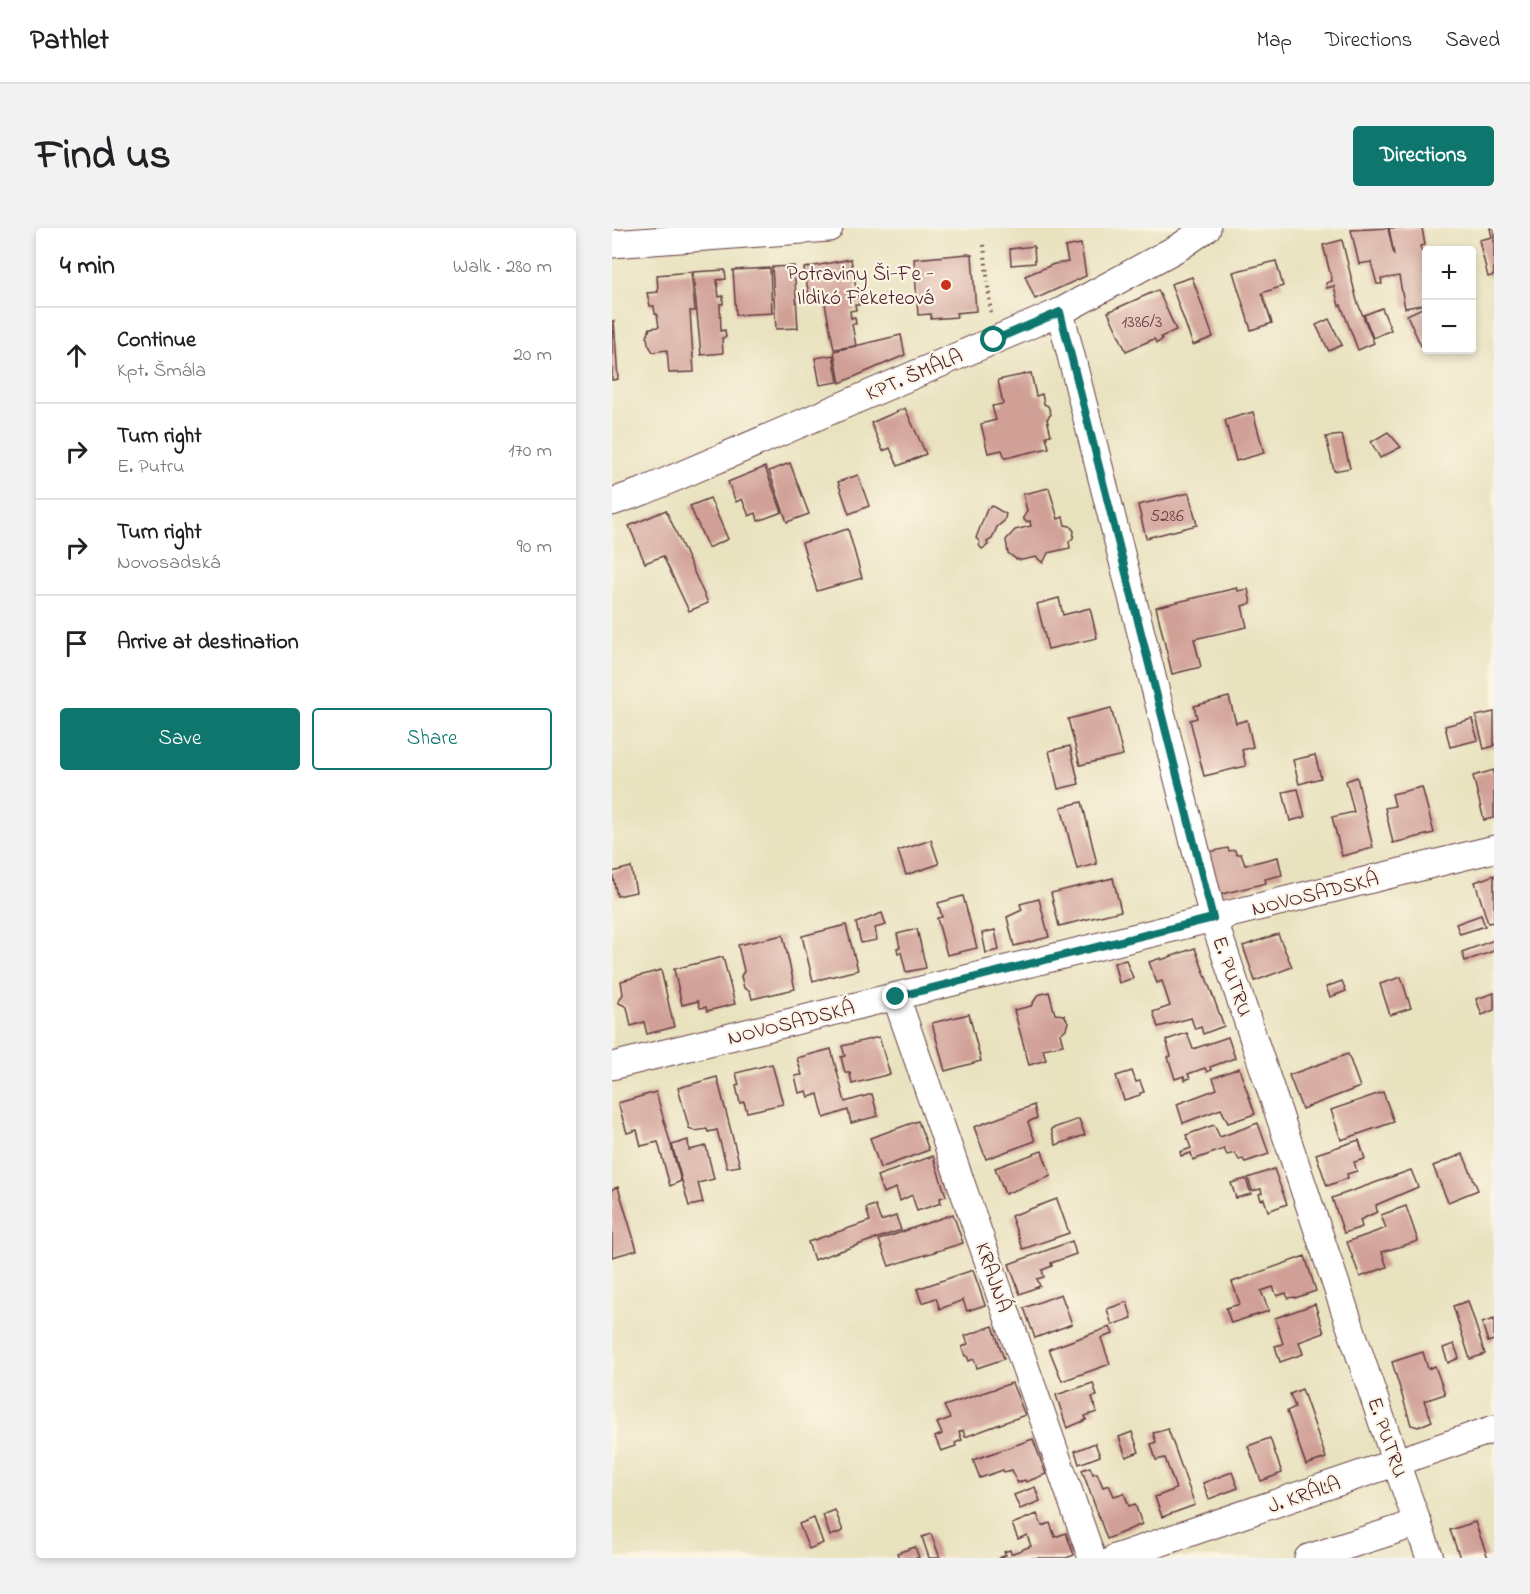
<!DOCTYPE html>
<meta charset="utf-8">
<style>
:root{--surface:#fff;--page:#f2f2f2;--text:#202124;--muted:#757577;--line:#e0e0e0;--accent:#0f766e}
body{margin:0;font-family:"Indie Flower",sans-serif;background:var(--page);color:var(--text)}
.controls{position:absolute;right:18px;top:18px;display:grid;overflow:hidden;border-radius:6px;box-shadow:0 3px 9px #0003}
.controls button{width:54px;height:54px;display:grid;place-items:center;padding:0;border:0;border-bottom:2px solid var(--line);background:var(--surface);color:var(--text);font:30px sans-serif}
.stop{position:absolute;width:18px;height:18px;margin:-14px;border:4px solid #0f766e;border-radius:50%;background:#fff}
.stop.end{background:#0f766e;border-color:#fff;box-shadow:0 2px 6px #0008}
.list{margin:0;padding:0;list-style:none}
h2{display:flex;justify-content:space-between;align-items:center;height:78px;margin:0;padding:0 24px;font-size:26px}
h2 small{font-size:20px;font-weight:400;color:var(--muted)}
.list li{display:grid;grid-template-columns:39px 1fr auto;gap:18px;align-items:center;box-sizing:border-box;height:96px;padding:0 24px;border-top:2px solid var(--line)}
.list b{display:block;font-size:22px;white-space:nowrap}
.list p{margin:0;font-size:20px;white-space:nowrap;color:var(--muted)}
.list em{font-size:20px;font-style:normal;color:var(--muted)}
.actions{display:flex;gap:12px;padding:18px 24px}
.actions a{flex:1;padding:14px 0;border:2px solid var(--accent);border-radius:6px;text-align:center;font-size:21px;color:var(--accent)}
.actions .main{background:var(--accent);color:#fff}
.icon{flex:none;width:33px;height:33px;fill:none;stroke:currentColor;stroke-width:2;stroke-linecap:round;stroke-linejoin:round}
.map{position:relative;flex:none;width:882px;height:1330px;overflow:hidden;border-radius:6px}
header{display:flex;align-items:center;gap:36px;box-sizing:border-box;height:84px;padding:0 30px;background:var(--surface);border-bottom:2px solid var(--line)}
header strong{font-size:28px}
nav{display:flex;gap:33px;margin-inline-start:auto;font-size:21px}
.intro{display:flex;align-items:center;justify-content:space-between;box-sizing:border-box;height:144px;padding:0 36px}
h1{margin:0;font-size:42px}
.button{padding:15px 27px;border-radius:6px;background:var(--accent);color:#fff;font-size:21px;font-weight:700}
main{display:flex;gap:36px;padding:0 36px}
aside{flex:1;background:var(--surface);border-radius:6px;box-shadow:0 3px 9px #0003}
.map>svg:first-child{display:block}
</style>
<header>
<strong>Pathlet</strong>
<nav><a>Map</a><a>Directions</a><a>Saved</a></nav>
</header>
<div class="intro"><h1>Find us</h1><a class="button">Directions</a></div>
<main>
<aside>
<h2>4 min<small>Walk · 280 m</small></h2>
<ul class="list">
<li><svg class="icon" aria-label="ahead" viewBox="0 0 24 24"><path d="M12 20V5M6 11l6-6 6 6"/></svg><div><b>Continue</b><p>Kpt. Šmála</p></div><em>20 m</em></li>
<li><svg class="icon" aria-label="right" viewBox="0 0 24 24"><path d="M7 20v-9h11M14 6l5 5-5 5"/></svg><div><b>Turn right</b><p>E. Putru</p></div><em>170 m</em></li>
<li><svg class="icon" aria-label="right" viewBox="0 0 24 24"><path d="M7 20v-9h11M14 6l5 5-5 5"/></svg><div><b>Turn right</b><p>Novosadská</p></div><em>90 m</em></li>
<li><svg class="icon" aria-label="arrive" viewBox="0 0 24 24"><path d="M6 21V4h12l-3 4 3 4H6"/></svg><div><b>Arrive at destination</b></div></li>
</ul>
<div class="actions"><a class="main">Save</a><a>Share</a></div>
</aside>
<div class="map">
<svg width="882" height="1330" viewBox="0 0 882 1330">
<rect width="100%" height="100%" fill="#fcf5e5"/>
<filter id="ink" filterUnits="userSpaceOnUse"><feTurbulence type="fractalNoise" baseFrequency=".0167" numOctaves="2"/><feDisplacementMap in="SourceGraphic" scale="12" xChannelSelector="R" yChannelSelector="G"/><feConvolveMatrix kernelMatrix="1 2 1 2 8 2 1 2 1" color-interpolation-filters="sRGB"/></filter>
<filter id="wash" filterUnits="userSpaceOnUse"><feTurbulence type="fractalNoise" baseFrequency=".008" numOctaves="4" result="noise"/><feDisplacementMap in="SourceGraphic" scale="24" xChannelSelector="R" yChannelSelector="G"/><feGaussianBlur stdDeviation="1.35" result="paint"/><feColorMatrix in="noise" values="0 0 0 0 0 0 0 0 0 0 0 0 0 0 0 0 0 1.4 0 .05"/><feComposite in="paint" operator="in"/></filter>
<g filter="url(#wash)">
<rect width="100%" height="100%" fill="#e9e2bf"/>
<g id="blocks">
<g fill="#d09f96">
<path d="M 776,0 L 782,27 L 777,0 L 810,0 L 813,17 L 808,18 L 810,25 L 814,25 L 814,38 L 812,38 L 814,62 L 812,63 L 814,76 L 793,80 L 787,48 L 769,51 L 770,56 L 765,56 L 759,34 L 747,36 L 739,2 Z"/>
<path d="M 878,0 L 882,0 L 882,47 L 876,49 L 867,12 L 880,9 Z"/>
<path d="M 730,12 L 745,73 L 762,115 L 746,122 L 729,77 L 727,78 L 722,58 L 715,60 L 714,55 L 720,53 L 711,17 Z"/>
<path d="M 469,16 L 474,48 L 423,71 L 413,48 L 442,36 L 456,34 L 453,19 Z"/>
<path d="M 422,18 L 423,35 L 399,37 L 398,21 Z"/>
<path d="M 356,26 L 360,27 L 364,83 L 344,85 L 345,89 L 319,91 L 319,86 L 306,87 L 302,31 Z"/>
<path d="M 239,31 L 247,77 L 243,77 L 244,82 L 238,83 L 239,90 L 243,89 L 244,96 L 240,96 L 244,118 L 222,121 L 212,71 L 198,73 L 192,40 Z"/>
<path d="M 664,33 L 671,58 L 650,65 L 660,95 L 639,102 L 621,44 Z"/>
<path d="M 182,38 L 186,100 L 164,101 L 160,39 Z"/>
<path d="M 158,40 L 160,85 L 124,87 L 121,42 Z"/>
<path d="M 113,42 L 114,51 L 105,52 L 107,69 L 111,68 L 111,76 L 108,76 L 109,103 L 113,102 L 114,109 L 110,110 L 111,125 L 89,127 L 81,44 Z"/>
<path d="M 79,44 L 83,83 L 78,83 L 82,144 L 57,145 L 55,122 L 41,124 L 36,116 L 35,109 L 38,100 L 47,99 L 45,86 L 43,86 L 42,78 L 38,78 L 35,65 L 46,64 L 45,47 Z"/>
<path d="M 580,49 L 601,109 L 581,117 L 559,56 Z"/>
<path d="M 546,62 L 564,102 L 549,109 L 550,112 L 545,115 L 542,111 L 514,123 L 496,84 Z"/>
<path d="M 770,80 L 779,102 L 761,110 L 752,87 Z"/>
<path d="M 810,80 L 814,90 L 814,115 L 809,118 L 795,87 Z"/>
<path d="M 717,91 L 730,117 L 717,123 L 704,97 Z"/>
<path d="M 0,93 L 2,93 L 6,151 L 0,152 Z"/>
<path d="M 289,107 L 293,127 L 228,155 L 222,123 Z"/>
<path d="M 221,127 L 226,154 L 208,157 L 203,130 Z"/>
<path d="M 419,145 L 424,168 L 430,166 L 432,176 L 436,178 L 439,186 L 435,191 L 439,207 L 434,208 L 437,220 L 393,230 L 390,222 L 376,225 L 369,196 L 384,192 L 380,178 L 391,176 L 386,152 Z"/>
<path d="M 293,180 L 314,226 L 286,238 L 278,220 L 271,223 L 259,195 Z"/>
<path d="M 641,184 L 652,225 L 624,233 L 613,192 Z"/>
<path d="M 776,204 L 789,219 L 768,230 L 759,214 Z"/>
<path d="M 730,207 L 738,240 L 722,243 L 714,209 Z"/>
<path d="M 178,235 L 197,286 L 175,294 L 157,243 Z"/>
<path d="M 153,239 L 170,284 L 146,293 L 144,285 L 137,288 L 130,271 L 124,274 L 116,254 Z"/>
<path d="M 246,247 L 257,278 L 237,286 L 226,254 Z"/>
<path d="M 437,260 L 446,291 L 451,289 L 453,297 L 458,298 L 462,303 L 461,310 L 457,314 L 458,320 L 436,325 L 431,335 L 424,329 L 410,332 L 404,331 L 396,325 L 394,312 L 403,302 L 419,298 L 418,293 L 414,294 L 411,290 L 415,283 L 411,266 Z"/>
<path d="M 577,265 L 585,297 L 534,310 L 526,277 Z"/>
<path d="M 98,270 L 116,311 L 96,320 L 78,278 Z"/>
<path d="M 380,278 L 394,286 L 392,293 L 385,299 L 380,311 L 375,314 L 376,317 L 370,321 L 367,317 L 368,314 L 364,310 L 375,281 Z"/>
<path d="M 54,282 L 96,375 L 77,383 L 51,328 L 33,335 L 17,298 Z"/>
<path d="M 236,301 L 250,350 L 205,363 L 190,315 Z"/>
<path d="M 625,360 L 626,363 L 636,361 L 639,375 L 630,378 L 635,399 L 582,411 L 589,439 L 560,446 L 544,379 Z"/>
<path d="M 447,370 L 451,387 L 478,380 L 485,410 L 436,421 L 425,376 Z"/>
<path d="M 617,469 L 624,495 L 635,492 L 641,519 L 630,522 L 634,538 L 592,548 L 578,492 L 585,490 L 582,478 Z"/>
<path d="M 499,480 L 511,527 L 468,537 L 456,491 Z"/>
<path d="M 882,484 L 882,518 L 872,521 L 864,488 Z"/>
<path d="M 860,491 L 866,512 L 838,519 L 833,498 Z"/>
<path d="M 458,518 L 467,556 L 446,561 L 437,523 Z"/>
<path d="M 703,527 L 709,550 L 687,556 L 681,532 Z"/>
<path d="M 882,542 L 882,590 L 872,592 L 861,548 Z"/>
<path d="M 745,549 L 761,620 L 730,628 L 720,589 L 742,584 L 734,553 Z"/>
<path d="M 810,559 L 822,605 L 781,615 L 773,580 L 783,578 L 780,566 Z"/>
<path d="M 686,561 L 693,589 L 678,593 L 671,564 Z"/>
<path d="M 470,574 L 485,636 L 465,641 L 449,579 Z"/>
<path d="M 319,612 L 327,636 L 294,647 L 286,623 Z"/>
<path d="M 616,620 L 617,623 L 623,622 L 624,626 L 629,626 L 633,637 L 666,629 L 670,647 L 653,651 L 654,655 L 606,667 L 596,624 Z"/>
<path d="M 19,639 L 24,664 L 5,668 L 0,644 Z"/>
<path d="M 882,647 L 882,698 L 880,694 L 876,695 L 863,654 Z"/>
<path d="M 501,650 L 509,683 L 447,698 L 439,665 Z"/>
<path d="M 351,668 L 365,720 L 335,727 L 325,690 L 330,689 L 326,675 Z"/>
<path d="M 427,671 L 437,709 L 402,718 L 395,689 L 410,682 L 408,676 Z"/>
<path d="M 270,685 L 274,697 L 263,700 L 265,712 L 249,715 L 244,695 Z"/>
<path d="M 869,687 L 873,698 L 848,706 L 844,696 Z"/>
<path d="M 234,697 L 246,742 L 201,753 L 190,708 Z"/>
<path d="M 305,701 L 314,740 L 294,744 L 289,724 L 286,725 L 285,720 L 288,719 L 285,706 Z"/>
<path d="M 383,702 L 387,722 L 374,725 L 370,705 Z"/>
<path d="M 666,706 L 680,739 L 643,753 L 631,718 Z"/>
<path d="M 171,707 L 183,761 L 140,771 L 138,763 L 132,760 L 129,748 L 132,743 L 126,717 Z"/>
<path d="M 882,712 L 882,723 L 853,733 L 850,724 Z"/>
<path d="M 583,720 L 612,798 L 591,806 L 589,799 L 583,801 L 579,790 L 546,799 L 541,784 L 558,778 L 550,753 L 545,755 L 537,734 L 549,730 L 549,732 Z"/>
<path d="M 111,729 L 123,776 L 95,783 L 94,779 L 88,780 L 86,773 L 70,777 L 62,741 Z"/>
<path d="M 514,732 L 521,750 L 507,755 L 502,735 Z"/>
<path d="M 49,742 L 62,799 L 35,806 L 32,794 L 19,798 L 15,779 L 7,775 L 7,773 L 11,766 L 9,753 Z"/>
<path d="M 789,749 L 799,780 L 778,787 L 768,756 Z"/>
<path d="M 730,753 L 734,763 L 718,769 L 714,759 Z"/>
<path d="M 437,764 L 443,786 L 452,787 L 456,794 L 454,801 L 448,806 L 451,817 L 431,821 L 434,832 L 417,837 L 402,782 L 419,778 L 426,767 Z"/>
<path d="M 882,765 L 882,782 L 870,787 L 864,771 Z"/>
<path d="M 357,786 L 369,833 L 333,843 L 320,795 Z"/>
<path d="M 575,805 L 581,821 L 616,809 L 623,830 L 598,839 L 599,842 L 595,844 L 593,840 L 576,846 L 578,850 L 573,852 L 572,848 L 563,851 L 556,829 L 559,828 L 554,812 Z"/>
<path d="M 267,809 L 278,846 L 240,856 L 238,845 L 233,845 L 229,829 L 233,828 L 230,818 Z"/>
<path d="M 219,821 L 233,874 L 260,866 L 266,888 L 239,895 L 236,882 L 212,890 L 206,866 L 197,869 L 195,863 L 187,865 L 183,848 L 190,847 L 185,830 Z"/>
<path d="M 736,826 L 748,859 L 690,881 L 677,847 Z"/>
<path d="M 160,836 L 171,876 L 135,884 L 132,874 L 128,875 L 124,858 L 127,857 L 124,845 Z"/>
<path d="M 627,840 L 643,886 L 616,895 L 609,881 L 571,895 L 565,876 L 605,861 L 601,850 Z"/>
<path d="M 520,843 L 524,854 L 528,853 L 532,864 L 528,865 L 528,867 L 512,872 L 504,848 Z"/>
<path d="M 105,849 L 128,938 L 115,940 L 105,902 L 96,904 L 95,901 L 83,903 L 77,900 L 66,860 Z"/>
<path d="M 44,864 L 69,953 L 58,958 L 46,914 L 29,918 L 25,902 L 15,905 L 6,875 Z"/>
<path d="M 771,864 L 782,894 L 729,912 L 719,882 Z"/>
<path d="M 422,877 L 425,890 L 416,894 L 423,913 L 374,931 L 362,899 Z"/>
<path d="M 467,891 L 473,907 L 444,917 L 439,901 Z"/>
<path d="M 306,893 L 317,922 L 268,940 L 258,910 Z"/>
<path d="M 646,895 L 657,926 L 633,934 L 631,931 L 627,932 L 623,925 L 615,927 L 612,921 L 581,932 L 579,925 L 569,928 L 568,924 L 579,920 L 574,907 L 602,897 L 608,909 Z"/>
<path d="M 76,912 L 77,922 L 94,918 L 102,951 L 86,955 L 91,975 L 77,978 L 60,917 Z"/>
<path d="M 747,912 L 753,931 L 742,934 L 745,943 L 735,946 L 736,950 L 715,958 L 704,926 Z"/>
<path d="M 430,923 L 439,948 L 393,966 L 383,940 Z"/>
<path d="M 851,926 L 866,962 L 836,974 L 821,938 Z"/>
<path d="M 321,928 L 334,968 L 328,970 L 329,975 L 305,983 L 300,967 L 288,973 L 284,960 L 271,965 L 265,948 Z"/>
<path d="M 662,941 L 675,976 L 656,983 L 652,971 L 649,972 L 647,966 L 650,965 L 649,961 L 640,963 L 636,950 Z"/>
<path d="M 799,942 L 806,959 L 764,977 L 765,984 L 748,992 L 750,999 L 732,1005 L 720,970 Z"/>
<path d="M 634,951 L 639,966 L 624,970 L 619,955 Z"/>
<path d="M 6,959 L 25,1022 L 0,1029 L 0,961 Z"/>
<path d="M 445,971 L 457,1005 L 411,1021 L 399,988 Z"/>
<path d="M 263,977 L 269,993 L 284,988 L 289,1002 L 202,1032 L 196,1014 L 258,993 L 254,980 Z"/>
<path d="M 794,978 L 806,1013 L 770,1024 L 775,1039 L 748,1049 L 735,1014 L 774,1000 L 769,987 Z"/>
<path d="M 341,986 L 351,1015 L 277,1038 L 267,1012 Z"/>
<path d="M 460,1013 L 464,1026 L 439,1035 L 440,1038 L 430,1042 L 432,1049 L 425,1051 L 428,1058 L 408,1066 L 397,1036 Z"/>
<path d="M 693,1028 L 704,1063 L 683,1070 L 683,1069 L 676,1070 L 674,1065 L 665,1068 L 661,1059 L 649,1063 L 657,1083 L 619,1095 L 614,1080 L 628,1076 L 620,1054 Z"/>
<path d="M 361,1042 L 373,1077 L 355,1083 L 351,1072 L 328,1081 L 324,1070 L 310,1075 L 305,1061 Z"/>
<path d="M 449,1066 L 460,1096 L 423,1110 L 412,1080 Z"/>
<path d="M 856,1073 L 873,1126 L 858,1131 L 841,1078 Z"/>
<path d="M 515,1074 L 520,1090 L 500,1097 L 495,1081 Z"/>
<path d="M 703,1076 L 712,1105 L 687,1114 L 691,1126 L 668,1134 L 663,1118 L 671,1116 L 663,1090 Z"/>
<path d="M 882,1091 L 882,1112 L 876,1114 L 870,1095 Z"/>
<path d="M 381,1098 L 392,1131 L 365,1140 L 362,1131 L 357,1133 L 355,1128 L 353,1128 L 350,1119 L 356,1116 L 353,1108 Z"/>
<path d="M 498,1099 L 501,1106 L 489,1110 L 498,1136 L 450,1153 L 437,1121 Z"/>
<path d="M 842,1116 L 847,1130 L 836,1135 L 831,1120 Z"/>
<path d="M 811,1124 L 816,1141 L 823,1138 L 833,1166 L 812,1173 L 820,1193 L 806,1199 L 799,1197 L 780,1134 Z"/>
<path d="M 400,1155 L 413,1187 L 353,1209 L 351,1202 L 347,1204 L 350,1212 L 343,1215 L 344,1218 L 329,1223 L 323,1209 L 330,1206 L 325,1195 L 338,1190 L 332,1178 Z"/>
<path d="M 481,1155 L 485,1168 L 480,1169 L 485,1184 L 473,1188 L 474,1192 L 455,1200 L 444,1167 Z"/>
<path d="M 690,1161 L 714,1230 L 694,1237 L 675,1183 L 683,1179 L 678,1166 Z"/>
<path d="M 556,1201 L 583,1277 L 550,1289 L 543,1269 L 564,1261 L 553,1230 L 544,1232 L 539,1216 L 544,1214 L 541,1205 Z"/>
<path d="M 520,1204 L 527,1224 L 514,1229 L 507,1209 Z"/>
<path d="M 658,1210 L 670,1245 L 649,1253 L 636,1218 Z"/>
<path d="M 421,1211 L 434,1246 L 414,1254 L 413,1252 L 405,1255 L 400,1242 L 392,1244 L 391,1242 L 368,1250 L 361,1232 Z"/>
<path d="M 483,1215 L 488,1228 L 467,1236 L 463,1223 Z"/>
<path d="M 478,1239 L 481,1246 L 485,1245 L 491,1259 L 497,1257 L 502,1268 L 512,1265 L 517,1278 L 523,1276 L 530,1296 L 495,1311 L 470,1242 Z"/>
<path d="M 620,1244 L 626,1260 L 597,1271 L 591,1255 Z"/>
<path d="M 423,1259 L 428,1273 L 408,1281 L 402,1267 Z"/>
<path d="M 223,1282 L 231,1303 L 218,1308 L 211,1287 Z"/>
<path d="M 425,1286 L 430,1298 L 438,1295 L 443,1309 L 454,1305 L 462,1327 L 454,1330 L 387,1330 L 394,1327 L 392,1324 L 398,1322 L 399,1326 L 419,1318 L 415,1307 L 406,1311 L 400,1296 Z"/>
<path d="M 202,1290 L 211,1315 L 197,1321 L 187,1296 Z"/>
<path d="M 863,1294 L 876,1330 L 848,1330 L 838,1302 Z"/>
<path d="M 319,1306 L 328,1330 L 317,1330 L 310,1309 Z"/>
<path d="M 303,1319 L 307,1330 L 287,1330 L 285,1325 Z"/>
</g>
</g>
</g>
<g filter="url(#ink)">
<use href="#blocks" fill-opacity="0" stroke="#623c41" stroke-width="1.5"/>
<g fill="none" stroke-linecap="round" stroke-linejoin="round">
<defs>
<g id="street">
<path d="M 0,16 L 217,0"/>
<path d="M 448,84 L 601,690 L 784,1235 L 818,1330"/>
<path d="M 0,274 L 32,263 L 448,84 L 569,18 L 595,0"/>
<path d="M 284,769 L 480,1330"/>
<path d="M 0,838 L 882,621"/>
<path d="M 503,1330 L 882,1201"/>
<path d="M 696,1330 L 806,1295"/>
</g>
</defs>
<use href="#street" stroke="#623c41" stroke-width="29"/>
<path stroke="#623c41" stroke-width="4" stroke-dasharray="1.5 4.5" stroke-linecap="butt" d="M 372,17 L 379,88"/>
<use href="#street" stroke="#fff" stroke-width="27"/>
</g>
</g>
<g fill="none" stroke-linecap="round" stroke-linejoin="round" filter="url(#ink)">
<path stroke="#0f766e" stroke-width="8" d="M 284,769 L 601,690 L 448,84 L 382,112"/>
</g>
<circle fill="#c8321e" stroke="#fcf5e5" stroke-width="2" cx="334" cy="57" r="6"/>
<g text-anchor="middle" stroke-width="4.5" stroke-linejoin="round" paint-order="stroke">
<g font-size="18" fill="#6c3f46">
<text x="530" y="99">1386/3</text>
<text x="555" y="293">5286</text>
</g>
<g font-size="21" fill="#4a1f2b" stroke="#fcf5e5" text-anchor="end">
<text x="322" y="52">Potraviny Ši-Fe -<tspan x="322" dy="24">Ildikó Feketeová</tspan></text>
</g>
<g font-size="21" fill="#4a1f2b" stroke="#fcf5e5">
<text transform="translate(302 146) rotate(-23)" y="7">KPT. ŠMÁLA</text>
<text transform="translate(703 665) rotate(-14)" y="7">NOVOSADSKÁ</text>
<text transform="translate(621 748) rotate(71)" y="7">E. PUTRU</text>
<text transform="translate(179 794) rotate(-14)" y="7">NOVOSADSKÁ</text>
<text transform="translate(382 1049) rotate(71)" y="7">KRAJNÁ</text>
<text transform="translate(776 1209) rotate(71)" y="7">E. PUTRU</text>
<text transform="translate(692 1266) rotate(-19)" y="7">J. KRÁĽA</text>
</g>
</g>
</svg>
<div class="controls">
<button>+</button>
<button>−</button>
</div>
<div class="stop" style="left:382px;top:112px"></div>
<div class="stop end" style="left:284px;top:769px"></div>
</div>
</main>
